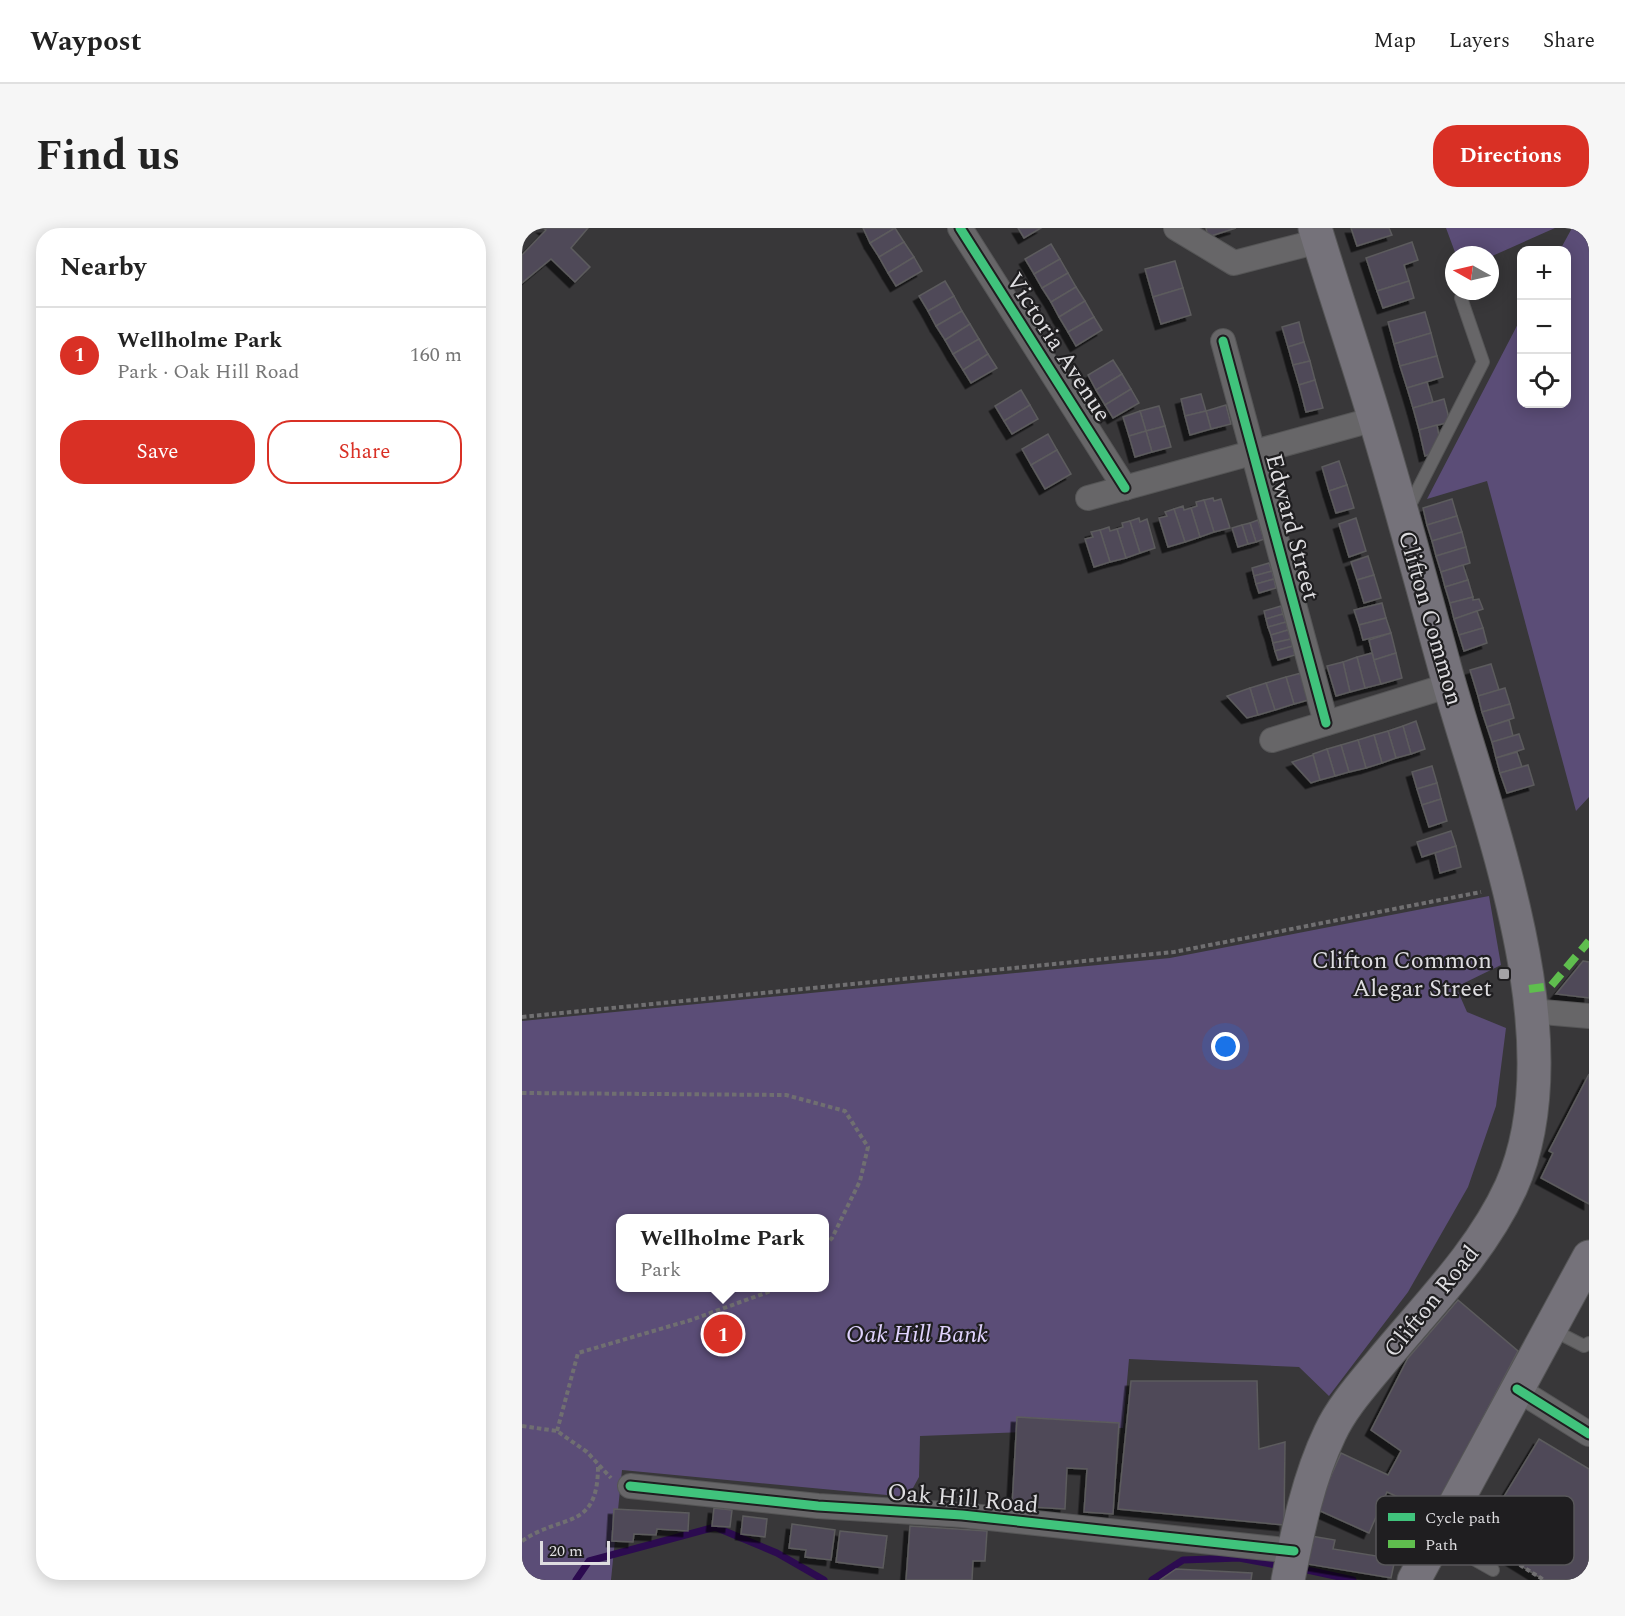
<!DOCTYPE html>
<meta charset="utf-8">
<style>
:root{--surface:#fff;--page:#f6f6f6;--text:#222;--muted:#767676;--line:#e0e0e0;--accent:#d93025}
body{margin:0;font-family:Spectral,serif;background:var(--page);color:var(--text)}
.controls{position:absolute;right:18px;top:18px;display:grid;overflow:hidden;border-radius:12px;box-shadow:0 3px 15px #0003}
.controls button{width:54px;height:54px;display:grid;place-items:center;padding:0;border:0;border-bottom:2px solid var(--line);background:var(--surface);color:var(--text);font:30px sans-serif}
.compass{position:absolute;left:923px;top:18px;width:54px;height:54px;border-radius:50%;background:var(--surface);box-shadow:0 3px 15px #0003;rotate:278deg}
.scale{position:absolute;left:18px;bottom:15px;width:70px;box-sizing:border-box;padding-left:6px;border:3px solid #dedde0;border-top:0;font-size:16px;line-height:21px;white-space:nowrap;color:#dedde0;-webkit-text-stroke:4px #1f1e20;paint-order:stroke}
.you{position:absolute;left:704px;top:819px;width:21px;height:21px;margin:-15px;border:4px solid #fff;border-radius:50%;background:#1a73e8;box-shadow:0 0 0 9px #1a73e833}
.badge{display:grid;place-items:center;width:39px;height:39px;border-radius:50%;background:var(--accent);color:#fff;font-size:20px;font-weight:700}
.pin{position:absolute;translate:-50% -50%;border:3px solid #fff;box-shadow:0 2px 6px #0006}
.popup{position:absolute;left:94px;top:986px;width:213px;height:78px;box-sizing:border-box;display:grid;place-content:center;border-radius:12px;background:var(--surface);filter:drop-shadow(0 2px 4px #0005);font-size:20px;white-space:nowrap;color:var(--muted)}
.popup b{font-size:22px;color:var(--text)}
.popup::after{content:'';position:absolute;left:50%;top:100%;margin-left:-12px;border:12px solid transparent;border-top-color:var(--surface)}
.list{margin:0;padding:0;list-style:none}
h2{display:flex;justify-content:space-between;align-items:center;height:78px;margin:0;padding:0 24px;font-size:26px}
h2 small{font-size:20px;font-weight:400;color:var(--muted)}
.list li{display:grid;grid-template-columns:39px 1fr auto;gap:18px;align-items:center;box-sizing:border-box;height:96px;padding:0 24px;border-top:2px solid var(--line)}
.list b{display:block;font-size:22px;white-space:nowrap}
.list p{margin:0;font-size:20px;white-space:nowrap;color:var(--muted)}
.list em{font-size:20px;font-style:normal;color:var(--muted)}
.actions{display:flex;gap:12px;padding:18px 24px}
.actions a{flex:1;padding:14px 0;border:2px solid var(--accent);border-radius:24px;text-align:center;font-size:21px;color:var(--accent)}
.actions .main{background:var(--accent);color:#fff}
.icon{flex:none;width:33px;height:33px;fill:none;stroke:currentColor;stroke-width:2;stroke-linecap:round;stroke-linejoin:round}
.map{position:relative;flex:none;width:1067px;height:1352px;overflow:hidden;border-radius:24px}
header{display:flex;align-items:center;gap:36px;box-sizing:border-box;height:84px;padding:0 30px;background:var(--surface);border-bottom:2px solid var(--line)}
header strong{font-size:28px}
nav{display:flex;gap:33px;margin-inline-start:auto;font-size:21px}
.intro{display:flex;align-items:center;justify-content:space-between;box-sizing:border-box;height:144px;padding:0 36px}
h1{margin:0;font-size:42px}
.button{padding:15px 27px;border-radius:24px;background:var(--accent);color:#fff;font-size:21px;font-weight:700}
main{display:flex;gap:36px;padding:0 36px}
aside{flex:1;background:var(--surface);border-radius:24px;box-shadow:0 3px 15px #0003}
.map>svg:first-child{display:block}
</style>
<header>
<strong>Waypost</strong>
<nav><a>Map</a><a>Layers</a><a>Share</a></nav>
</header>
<div class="intro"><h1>Find us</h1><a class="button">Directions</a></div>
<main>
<aside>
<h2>Nearby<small></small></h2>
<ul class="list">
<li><span class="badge">1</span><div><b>Wellholme Park</b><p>Park · Oak Hill Road</p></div><em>160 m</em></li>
</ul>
<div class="actions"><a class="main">Save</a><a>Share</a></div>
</aside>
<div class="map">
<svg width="1067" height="1352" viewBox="0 0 1067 1352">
<defs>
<filter id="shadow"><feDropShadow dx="-5.5" dy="5.5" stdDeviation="0" flood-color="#0009"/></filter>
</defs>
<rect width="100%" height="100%" fill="#383739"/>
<g fill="#5b4d77" fill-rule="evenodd">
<path d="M 924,0 L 1033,0 L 968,29 L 968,27 L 934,27 Z"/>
<path d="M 1050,0 L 1067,0 L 1067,569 L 1054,583 L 965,253 L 905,271 L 999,90 L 999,176 L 1044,176 L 1044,22 L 1038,22 Z"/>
<path d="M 967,668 L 979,737 L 934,759 L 945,784 L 984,800 L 974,878 L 946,959 L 886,1064 L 807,1168 L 777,1139 L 607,1131 L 601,1200 L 398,1208 L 397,1249 L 386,1269 L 100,1242 L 89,1352 L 0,1352 L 0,793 L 648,730 ZM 99,990 L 303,990 L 303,1060 L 99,1060 Z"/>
</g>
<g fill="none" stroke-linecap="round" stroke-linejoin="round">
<g stroke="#2c0b50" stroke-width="7">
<path d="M 776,1340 L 831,1352"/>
<path d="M 54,1352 L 67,1333 L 193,1299 L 255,1325 L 302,1352"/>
<path d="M 630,1352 L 661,1332 L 717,1330 L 759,1338"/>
</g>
</g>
<g fill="#504a59" stroke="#5c5b5d" stroke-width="1.5" filter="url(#shadow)">
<path d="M 21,0 L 66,0 L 49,20 L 68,39 L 53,54 L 29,31 L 0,55 L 0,27 L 24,2 Z"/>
<path d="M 341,0 L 373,0 L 348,15 Z"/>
<path d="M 373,0 L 382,14 L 357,29 L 348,15 Z"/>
<path d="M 496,0 L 519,0 L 502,10 Z"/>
<path d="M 684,0 L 714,0 L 686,9 Z"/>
<path d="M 829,0 L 867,0 L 870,7 L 835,18 Z"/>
<path d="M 382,14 L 392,29 L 366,45 L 357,29 Z"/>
<path d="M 890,14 L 896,32 L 882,37 L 887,53 L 855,63 L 844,30 Z"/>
<path d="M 529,16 L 538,31 L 512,46 L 503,31 Z"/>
<path d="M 392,29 L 400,43 L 374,58 L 366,45 Z"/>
<path d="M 538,31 L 546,45 L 520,60 L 512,46 Z"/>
<path d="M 653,33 L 661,60 L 631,69 L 623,41 Z"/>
<path d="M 546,45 L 554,59 L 529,74 L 520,60 Z"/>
<path d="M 423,53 L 432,68 L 406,83 L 397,68 Z"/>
<path d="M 887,53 L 892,70 L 861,80 L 855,63 Z"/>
<path d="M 554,59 L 563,73 L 537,89 L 529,74 Z"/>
<path d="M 661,60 L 669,87 L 639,96 L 631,69 Z"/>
<path d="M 432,68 L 440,83 L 414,98 L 406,83 Z"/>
<path d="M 563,73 L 572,89 L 546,104 L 537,89 Z"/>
<path d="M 440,83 L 448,96 L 423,112 L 414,98 Z"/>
<path d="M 903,84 L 909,105 L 872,116 L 866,94 Z"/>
<path d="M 572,89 L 580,102 L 554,118 L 546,104 Z"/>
<path d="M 777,94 L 782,114 L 766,119 L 760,99 Z"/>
<path d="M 448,96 L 457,111 L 431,126 L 423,112 Z"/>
<path d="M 909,105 L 915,128 L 878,138 L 872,116 Z"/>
<path d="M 457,111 L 466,126 L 441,142 L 431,126 Z"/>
<path d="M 782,114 L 788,133 L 771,137 L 766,119 Z"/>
<path d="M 466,126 L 475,140 L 449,155 L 441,142 Z"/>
<path d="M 915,128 L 921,149 L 885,160 L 878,138 Z"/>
<path d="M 591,132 L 600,146 L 574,162 L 566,147 Z"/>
<path d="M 788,133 L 793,152 L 777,157 L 771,137 Z"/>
<path d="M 600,146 L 609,161 L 583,177 L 574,162 Z"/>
<path d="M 793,152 L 801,180 L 784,184 L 777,157 Z"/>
<path d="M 905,154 L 911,174 L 891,180 L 885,160 Z"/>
<path d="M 609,161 L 617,175 L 591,190 L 583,177 Z"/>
<path d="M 499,162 L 508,177 L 482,193 L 473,178 Z"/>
<path d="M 679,166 L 684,183 L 663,188 L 659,171 Z"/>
<path d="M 922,171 L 928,194 L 897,202 L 891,180 Z"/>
<path d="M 508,177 L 516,191 L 490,206 L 482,193 Z"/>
<path d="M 704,177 L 709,196 L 689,201 L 684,183 Z"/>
<path d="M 637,178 L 643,198 L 624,203 L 618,183 Z"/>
<path d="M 618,183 L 624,203 L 607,208 L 601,189 Z"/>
<path d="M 684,183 L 689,201 L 668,207 L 663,188 Z"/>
<path d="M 915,197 L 918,213 L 909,226 L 903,228 L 897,202 Z"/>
<path d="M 643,198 L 649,219 L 630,224 L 624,203 Z"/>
<path d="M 624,203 L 630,224 L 613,229 L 607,208 Z"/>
<path d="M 526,206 L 535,222 L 509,237 L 500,221 Z"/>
<path d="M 535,222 L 549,246 L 523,261 L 509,237 Z"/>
<path d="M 817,233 L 825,257 L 807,263 L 800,239 Z"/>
<path d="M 825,257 L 832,280 L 814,285 L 807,263 Z"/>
<path d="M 691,270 L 692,273 L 699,271 L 708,300 L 692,304 L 682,272 Z"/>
<path d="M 930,271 L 935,288 L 905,297 L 901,280 Z"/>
<path d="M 682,272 L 692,304 L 678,309 L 669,280 L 675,278 L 674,274 Z"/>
<path d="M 661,278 L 662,282 L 669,280 L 678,309 L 663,314 L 652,281 Z"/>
<path d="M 652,281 L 663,314 L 646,319 L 637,290 L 645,288 L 643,284 Z"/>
<path d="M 935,288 L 940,304 L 910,313 L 905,297 Z"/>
<path d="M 617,290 L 618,294 L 625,291 L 633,320 L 618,325 L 608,293 Z"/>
<path d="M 834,290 L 844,323 L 827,329 L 817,296 Z"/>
<path d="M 736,292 L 742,311 L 734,314 L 728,295 Z"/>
<path d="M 608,293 L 618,325 L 604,330 L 595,301 L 601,299 L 600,295 Z"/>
<path d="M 728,295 L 734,314 L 726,316 L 720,297 Z"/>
<path d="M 720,297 L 726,316 L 716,319 L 710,300 Z"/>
<path d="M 587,299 L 588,303 L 595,301 L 604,330 L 588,334 L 578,302 Z"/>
<path d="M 578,302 L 588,334 L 572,339 L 563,311 L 571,309 L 569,304 Z"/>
<path d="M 940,304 L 944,319 L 914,328 L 910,313 Z"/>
<path d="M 944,319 L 948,335 L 919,344 L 914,328 Z"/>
<path d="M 846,328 L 852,347 L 835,352 L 829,334 Z"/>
<path d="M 747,335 L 750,343 L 732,348 L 730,340 Z"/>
<path d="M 941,337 L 946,352 L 923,359 L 919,344 Z"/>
<path d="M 750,343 L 752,351 L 734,356 L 732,348 Z"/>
<path d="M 852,347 L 859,370 L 842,375 L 835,352 Z"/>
<path d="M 752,351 L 754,360 L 737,365 L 734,356 Z"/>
<path d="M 946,352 L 951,369 L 928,375 L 923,359 Z"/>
<path d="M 951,369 L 951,372 L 957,371 L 961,381 L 932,391 L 928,375 Z"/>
<path d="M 860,375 L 864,390 L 837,397 L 832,382 Z"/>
<path d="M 759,378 L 761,386 L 744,391 L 742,383 Z"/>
<path d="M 955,383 L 961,400 L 937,407 L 932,391 Z"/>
<path d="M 761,386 L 764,394 L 746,399 L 744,391 Z"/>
<path d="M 864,390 L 869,405 L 841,412 L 837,397 Z"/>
<path d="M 764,394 L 766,402 L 749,407 L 746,399 Z"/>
<path d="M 961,400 L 965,415 L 942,423 L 937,407 Z"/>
<path d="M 766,402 L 769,411 L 751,415 L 749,407 Z"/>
<path d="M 869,405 L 874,425 L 852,432 L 847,412 Z"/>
<path d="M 769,411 L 771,418 L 753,423 L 751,415 Z"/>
<path d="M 771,418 L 773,427 L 756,432 L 753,423 Z"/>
<path d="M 850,425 L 859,456 L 843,460 L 835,429 Z"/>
<path d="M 874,425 L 880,450 L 859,456 L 852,432 Z"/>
<path d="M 835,429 L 843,460 L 828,464 L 821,434 Z"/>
<path d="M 821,434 L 828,464 L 814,468 L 805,438 Z"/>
<path d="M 969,436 L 977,462 L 956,468 L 948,442 Z"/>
<path d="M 783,444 L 790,471 L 772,476 L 764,449 Z"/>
<path d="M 764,449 L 772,476 L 753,482 L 744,455 Z"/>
<path d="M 744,455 L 753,482 L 736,487 L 728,460 Z"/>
<path d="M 728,460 L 736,487 L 725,490 L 705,468 Z"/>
<path d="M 983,460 L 988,476 L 960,484 L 956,468 Z"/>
<path d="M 988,476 L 992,490 L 965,499 L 960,484 Z"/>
<path d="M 987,492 L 991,508 L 970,514 L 965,499 Z"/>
<path d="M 894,493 L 903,521 L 889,526 L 881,498 Z"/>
<path d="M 881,498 L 889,526 L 874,530 L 866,503 Z"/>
<path d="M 866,503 L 874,530 L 860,535 L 852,507 Z"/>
<path d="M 997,506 L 1002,521 L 974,530 L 970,514 Z"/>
<path d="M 852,507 L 860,535 L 844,540 L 836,512 Z"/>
<path d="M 836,512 L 844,540 L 827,544 L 819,517 Z"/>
<path d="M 819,517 L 827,544 L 813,548 L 805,521 Z"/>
<path d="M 805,521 L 813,548 L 798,552 L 791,526 Z"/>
<path d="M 995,524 L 1000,539 L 978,545 L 974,530 Z"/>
<path d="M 791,527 L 798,552 L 789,555 L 770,534 Z"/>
<path d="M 1006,537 L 1012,557 L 985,565 L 978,545 Z"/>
<path d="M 910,538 L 915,555 L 895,561 L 890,544 Z"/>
<path d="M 915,555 L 919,571 L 900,577 L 895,561 Z"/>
<path d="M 919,571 L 925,593 L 907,599 L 900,577 Z"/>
<path d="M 929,603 L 934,618 L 900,629 L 895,614 Z"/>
<path d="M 934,618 L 939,639 L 918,645 L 913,625 Z"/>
<path d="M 1061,733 L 1067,734 L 1067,770 L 1034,766 Z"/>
<path d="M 1067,846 L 1067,976 L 1019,950 L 1031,925 L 1027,923 Z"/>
<path d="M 936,1072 L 996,1123 L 911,1285 L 865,1264 L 847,1305 L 794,1281 L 819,1225 L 866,1247 L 879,1223 L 849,1202 L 886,1130 Z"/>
<path d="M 609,1153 L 735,1153 L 737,1221 L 763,1214 L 762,1297 L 596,1281 Z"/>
<path d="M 495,1189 L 597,1195 L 591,1286 L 562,1284 L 565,1241 L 545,1240 L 543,1281 L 490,1278 Z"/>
<path d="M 1017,1211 L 1067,1241 L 1067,1352 L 1022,1352 L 956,1311 Z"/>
<path d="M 192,1280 L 210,1282 L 208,1299 L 190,1298 Z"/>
<path d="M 92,1281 L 167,1285 L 166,1303 L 135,1301 L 134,1307 L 112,1306 L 111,1314 L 90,1313 Z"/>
<path d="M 221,1288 L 245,1291 L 243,1309 L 219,1306 Z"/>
<path d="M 270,1296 L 313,1302 L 309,1332 L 283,1329 L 284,1322 L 267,1320 Z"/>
<path d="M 388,1298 L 465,1303 L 463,1333 L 451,1333 L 450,1352 L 384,1352 Z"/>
<path d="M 318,1303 L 365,1308 L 361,1340 L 314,1334 Z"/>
<path d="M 789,1308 L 813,1312 L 811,1321 L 873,1331 L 869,1350 L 785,1336 Z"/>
<path d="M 654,1341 L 730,1345 L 729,1352 L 638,1352 Z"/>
</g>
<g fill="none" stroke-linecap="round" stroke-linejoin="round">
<defs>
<g id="lane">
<path d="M 882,280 L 890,273 L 961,134 L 939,70"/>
<path d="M 1029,1101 L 1062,1118 L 1067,1115"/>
<path d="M 916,1311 L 971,1342"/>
</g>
<g id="street">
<path d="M 438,0 L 603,260"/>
<path d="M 654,0 L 712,35 L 797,13"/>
<path d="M 701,113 L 804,495"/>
<path d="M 566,270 L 853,191"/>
<path d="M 750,512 L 928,457"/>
<path d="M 1009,783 L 1067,788"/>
<path d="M 995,1161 L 1067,1206"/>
<path d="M 108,1258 L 296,1278 L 440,1287 L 772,1323"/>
</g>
<g id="primary">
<path d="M 766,1352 C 776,1302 786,1251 808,1205 C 820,1179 841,1156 859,1134 C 904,1079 959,1025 989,959 C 1054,813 966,594 925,448 C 901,361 878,274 852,188 C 833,125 812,63 793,0"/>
<path d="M 892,1352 L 1067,1029"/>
</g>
</defs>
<use href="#lane" stroke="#555556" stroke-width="14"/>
<use href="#street" stroke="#555556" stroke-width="26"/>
<use href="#primary" stroke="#555556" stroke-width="35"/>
<g stroke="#706f71" stroke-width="4" stroke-dasharray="4.5 3" stroke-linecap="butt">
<path d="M 0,789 L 652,724 L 959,664"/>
<path d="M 0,865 L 264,867 L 323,883 L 346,919 L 338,953 L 310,1010 L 303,1017"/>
<path d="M 0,1198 L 35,1203 L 65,1224 L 89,1250"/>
<path d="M 35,1203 L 56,1125 L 169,1092 L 257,1060"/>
<path d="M 0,1313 C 41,1285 76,1303 76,1238"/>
<path d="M 985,1329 L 1022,1352"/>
</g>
<use href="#lane" stroke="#676668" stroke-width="12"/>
<use href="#street" stroke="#676668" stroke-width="24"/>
<use href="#primary" stroke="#75727a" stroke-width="33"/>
<path stroke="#5fbe4e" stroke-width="8" stroke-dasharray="15 8" stroke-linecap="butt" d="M 1007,761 L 1029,758 L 1067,713"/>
<defs>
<g id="cycleway">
<path d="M 438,0 L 603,260"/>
<path d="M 701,113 L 804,495"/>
<path d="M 995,1161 L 1067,1206"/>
<path d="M 108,1258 L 296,1278 L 440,1287 L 772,1323"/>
</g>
</defs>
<use href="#cycleway" stroke="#1f1e20" stroke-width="13"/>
<use href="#cycleway" stroke="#40c37c" stroke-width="9"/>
</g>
<rect fill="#a4a3a6" stroke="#1f1e20" stroke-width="2" x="976" y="740" width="12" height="12" rx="3"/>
<g text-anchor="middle" stroke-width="4.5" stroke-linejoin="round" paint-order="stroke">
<g font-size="24" fill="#dedde0" stroke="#1f1e20">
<text transform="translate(537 119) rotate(57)" y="8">Victoria Avenue</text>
<text transform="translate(771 299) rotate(75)" y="8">Edward Street</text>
<text transform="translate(909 390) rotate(74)" y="8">Clifton Common</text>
<text transform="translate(909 1073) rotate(-51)" y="8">Clifton Road</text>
<text transform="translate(441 1270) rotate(5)" y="8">Oak Hill Road</text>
</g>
<g font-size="24" fill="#dedde0" stroke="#1f1e20" text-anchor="end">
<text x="970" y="740">Clifton Common<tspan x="970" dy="28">Alegar Street</tspan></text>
</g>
<g font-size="24" font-style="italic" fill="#e0d3fe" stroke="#1f1e20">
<text x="395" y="1114">Oak Hill Bank</text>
</g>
</g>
<rect x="854" y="1268" width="198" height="69" rx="9" fill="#1f1e20" stroke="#58575a" stroke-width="1.5"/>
<rect x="866" y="1285" width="27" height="8" fill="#40c37c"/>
<rect x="866" y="1312" width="27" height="8" fill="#5fbe4e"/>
<g font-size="16" fill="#dedde0">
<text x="903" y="1295">Cycle path</text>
<text x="903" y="1322">Path</text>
</g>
</svg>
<div class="controls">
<button>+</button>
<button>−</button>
<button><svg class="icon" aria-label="locate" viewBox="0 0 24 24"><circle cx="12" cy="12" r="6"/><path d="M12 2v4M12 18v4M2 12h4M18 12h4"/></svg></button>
</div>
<svg class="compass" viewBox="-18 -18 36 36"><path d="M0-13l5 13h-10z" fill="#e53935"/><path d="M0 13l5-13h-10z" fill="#767676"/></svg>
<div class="scale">20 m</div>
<div class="you"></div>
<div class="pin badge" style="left:201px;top:1106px">1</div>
<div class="popup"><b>Wellholme Park</b>Park</div>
</div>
</main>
